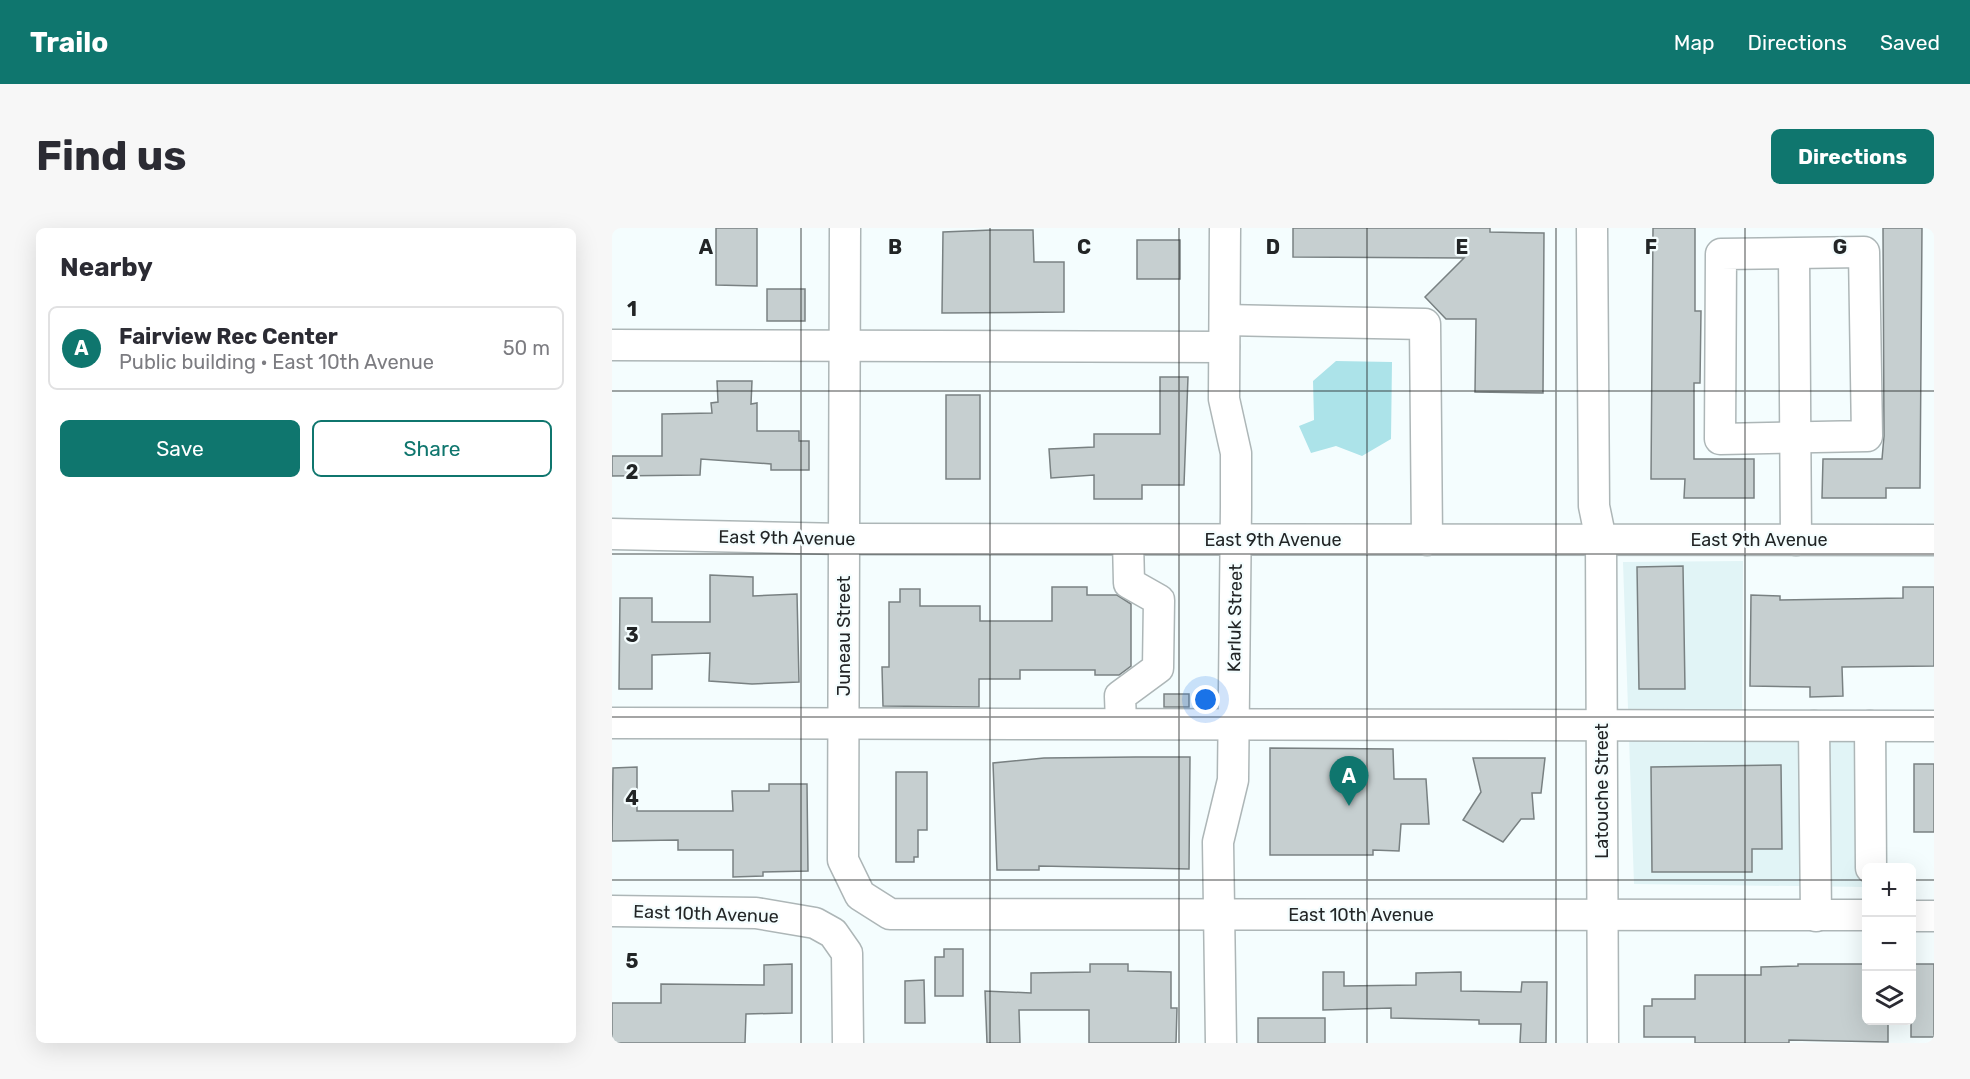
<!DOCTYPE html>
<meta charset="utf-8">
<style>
:root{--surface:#fff;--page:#f7f7f7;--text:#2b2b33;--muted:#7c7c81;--line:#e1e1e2;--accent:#0f766e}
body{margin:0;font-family:Rubik,sans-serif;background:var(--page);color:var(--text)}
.controls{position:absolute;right:18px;bottom:18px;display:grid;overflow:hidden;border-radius:9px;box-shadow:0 6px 24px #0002}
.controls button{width:54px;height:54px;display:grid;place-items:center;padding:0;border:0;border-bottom:2px solid var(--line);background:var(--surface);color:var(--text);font:30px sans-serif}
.you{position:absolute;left:594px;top:472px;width:21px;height:21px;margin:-15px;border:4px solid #fff;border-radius:50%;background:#1a73e8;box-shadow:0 0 0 9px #1a73e833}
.badge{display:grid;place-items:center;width:39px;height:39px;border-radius:50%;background:var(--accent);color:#fff;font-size:20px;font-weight:700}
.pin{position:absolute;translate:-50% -50px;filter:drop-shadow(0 2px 3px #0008)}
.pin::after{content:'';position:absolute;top:32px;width:21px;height:18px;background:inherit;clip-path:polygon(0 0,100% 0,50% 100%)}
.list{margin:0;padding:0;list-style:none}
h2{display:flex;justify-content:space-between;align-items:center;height:78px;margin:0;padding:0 24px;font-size:26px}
h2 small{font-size:20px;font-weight:400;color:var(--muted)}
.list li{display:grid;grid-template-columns:39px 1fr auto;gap:18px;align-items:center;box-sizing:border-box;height:84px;margin:0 12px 12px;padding:0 12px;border:2px solid var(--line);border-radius:9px}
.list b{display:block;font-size:22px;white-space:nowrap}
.list p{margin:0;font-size:20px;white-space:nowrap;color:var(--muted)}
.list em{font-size:20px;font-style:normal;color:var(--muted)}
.actions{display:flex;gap:12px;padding:18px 24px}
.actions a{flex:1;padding:14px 0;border:2px solid var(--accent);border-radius:9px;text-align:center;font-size:21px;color:var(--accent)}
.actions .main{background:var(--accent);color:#fff}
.icon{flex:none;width:33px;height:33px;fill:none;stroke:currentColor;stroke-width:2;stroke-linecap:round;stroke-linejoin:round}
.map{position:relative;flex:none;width:1322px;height:815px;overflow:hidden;border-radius:9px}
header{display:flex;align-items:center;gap:36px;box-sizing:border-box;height:84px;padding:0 30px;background:var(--accent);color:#fff}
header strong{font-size:28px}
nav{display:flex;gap:33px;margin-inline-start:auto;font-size:21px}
.intro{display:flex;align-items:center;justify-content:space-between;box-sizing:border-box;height:144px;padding:0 36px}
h1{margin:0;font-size:42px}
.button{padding:15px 27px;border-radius:9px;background:var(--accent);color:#fff;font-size:21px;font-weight:700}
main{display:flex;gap:36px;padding:0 36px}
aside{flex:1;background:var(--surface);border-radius:9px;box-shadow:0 6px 24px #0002}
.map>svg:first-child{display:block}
</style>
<header>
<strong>Trailo</strong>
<nav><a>Map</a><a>Directions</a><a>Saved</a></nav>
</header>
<div class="intro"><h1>Find us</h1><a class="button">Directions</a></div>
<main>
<aside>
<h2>Nearby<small></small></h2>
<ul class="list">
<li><span class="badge">A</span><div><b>Fairview Rec Center</b><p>Public building · East 10th Avenue</p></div><em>50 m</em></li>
</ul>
<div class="actions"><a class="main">Save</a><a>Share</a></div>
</aside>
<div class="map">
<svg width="1322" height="815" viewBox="0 0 1322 815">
<rect width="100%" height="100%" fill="#f4fdfe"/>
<path fill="#e1f4f6" d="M 1131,333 L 1130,505 L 1275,505 L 1273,639 L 1254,640 L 1254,659 L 1022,656 L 1011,334 Z"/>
<path fill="#ace3e9" d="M 724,133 L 780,134 L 779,211 L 750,228 L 724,218 L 699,225 L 687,198 L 702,192 L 701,153 Z"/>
<g fill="#c6cfd0" stroke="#798182" stroke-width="1.5">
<path d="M 104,0 L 145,0 L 145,58 L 104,57 Z"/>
<path d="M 681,0 L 878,0 L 878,4 L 932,5 L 931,165 L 863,164 L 864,91 L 834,91 L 813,69 L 852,30 L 681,29 Z"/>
<path d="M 1041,0 L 1083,0 L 1083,83 L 1089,83 L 1088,155 L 1082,155 L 1082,231 L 1142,231 L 1142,270 L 1072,270 L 1073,251 L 1039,251 Z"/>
<path d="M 1271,0 L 1310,0 L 1308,260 L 1274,260 L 1274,270 L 1210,270 L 1211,231 L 1270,231 L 1272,208 Z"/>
<path d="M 380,2 L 421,2 L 422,34 L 452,34 L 452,84 L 330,85 L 331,4 Z"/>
<rect x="525" y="12" width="43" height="39"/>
<rect x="155" y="61" width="38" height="32"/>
<path d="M 548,149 L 576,149 L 572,257 L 530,257 L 530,271 L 482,271 L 482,247 L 439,250 L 437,221 L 482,219 L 482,206 L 548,206 Z"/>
<path d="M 105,153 L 140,153 L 139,176 L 145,175 L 145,203 L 187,203 L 187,213 L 197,213 L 197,242 L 159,242 L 159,236 L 89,231 L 88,247 L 0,248 L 0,228 L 50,228 L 50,186 L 100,185 L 99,175 L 106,174 Z"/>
<rect x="334" y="167" width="34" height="84"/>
<path d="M 1071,338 L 1073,461 L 1027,461 L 1025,339 Z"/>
<path d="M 98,347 L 141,349 L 141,368 L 185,366 L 187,454 L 140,456 L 97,453 L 98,425 L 40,427 L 40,461 L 7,461 L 8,370 L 40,370 L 40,394 L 98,394 Z"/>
<path d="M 440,359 L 475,359 L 475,367 L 505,367 L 519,376 L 519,438 L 507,447 L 483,447 L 483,442 L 408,442 L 408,451 L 367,451 L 367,479 L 271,478 L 270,439 L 277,439 L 277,374 L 288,374 L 288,361 L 308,361 L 308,378 L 368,378 L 368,393 L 440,393 Z"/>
<path d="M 1291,359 L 1322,359 L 1322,438 L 1230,439 L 1231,468 L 1198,469 L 1198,459 L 1138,458 L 1139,367 L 1168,368 L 1168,372 L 1291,370 Z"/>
<rect x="552" y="466" width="25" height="13"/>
<path d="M 658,520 L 781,521 L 782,551 L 814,551 L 817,596 L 789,596 L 787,623 L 761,622 L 761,627 L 658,627 Z"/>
<path d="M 524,529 L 578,529 L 577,641 L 427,638 L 427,642 L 385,642 L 381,535 L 432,530 Z"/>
<path d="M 861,530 L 933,530 L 929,565 L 920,565 L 922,591 L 909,591 L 891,614 L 851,592 L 869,564 Z"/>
<rect x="1302" y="536" width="20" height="68"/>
<path d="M 1169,537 L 1170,621 L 1140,621 L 1140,644 L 1040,644 L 1039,539 Z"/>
<path d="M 25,539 L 25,583 L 121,583 L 120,563 L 157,563 L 157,556 L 195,556 L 196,643 L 151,644 L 151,648 L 121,649 L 121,622 L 66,622 L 66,612 L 0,613 L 1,540 Z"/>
<path d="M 284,544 L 315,544 L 315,602 L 306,602 L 306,629 L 302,629 L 302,634 L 284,634 Z"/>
<path d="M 332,721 L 351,721 L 351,768 L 323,768 L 323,729 L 332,729 Z"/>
<path d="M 180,736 L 180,785 L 134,786 L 133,815 L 0,815 L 0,775 L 49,775 L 49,756 L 152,757 L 152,737 Z"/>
<path d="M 478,736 L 516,736 L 516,743 L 559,744 L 559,780 L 565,780 L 564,815 L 477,815 L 477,782 L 407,782 L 408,815 L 375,815 L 373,763 L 419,765 L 419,745 L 478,744 Z"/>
<path d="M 1186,736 L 1254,736 L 1254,792 L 1276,792 L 1276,814 L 1177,812 L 1177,815 L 1083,815 L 1083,809 L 1032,809 L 1032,778 L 1040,778 L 1040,771 L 1083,771 L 1083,747 L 1149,747 L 1149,739 L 1186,738 Z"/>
<rect x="1299" y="736" width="23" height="73"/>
<path d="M 711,744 L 732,744 L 732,758 L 804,757 L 804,745 L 849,744 L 849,763 L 909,764 L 910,754 L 935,754 L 934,815 L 908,815 L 909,796 L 867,796 L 867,792 L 779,790 L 779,780 L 711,782 Z"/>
<path d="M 312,752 L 313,795 L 293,795 L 293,753 Z"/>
<rect x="646" y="790" width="67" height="25"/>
</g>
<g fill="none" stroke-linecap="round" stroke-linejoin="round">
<defs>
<g id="minor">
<path d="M 233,0 L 231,632 L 248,667 L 278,686 L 1254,687"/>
<path d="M 980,0 L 982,278 L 989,312 L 991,815"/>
<path d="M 1252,24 L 1255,208 L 1108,211 L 1109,26 Z"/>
<path d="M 1182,26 L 1184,312"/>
<path d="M 613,92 L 813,96 L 815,312"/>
<path d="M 0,117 L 612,119"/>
<path d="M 0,306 L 232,311 L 1322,312"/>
<path d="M 0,495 L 1322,498"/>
<path d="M 509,495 L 508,468 L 546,440 L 547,372 L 517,355 L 516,312"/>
<path d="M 1202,498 L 1204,688"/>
<path d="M 1258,498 L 1259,640"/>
<path d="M 0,683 L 144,685 L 203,695 L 221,705 L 235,725 L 236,815"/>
<path d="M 1300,688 L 1322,688"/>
<path d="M 609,815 L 606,614 L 621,552 L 624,279 L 624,225 L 612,171 L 613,0"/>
</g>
</defs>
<use href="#minor" stroke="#adb6b7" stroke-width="33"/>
<use href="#minor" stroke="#fff" stroke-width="30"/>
</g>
<path fill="none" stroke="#222526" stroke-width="1.5" stroke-opacity="0.55" d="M 189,0 L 189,815M 378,0 L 378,815M 567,0 L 567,815M 755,0 L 755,815M 944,0 L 944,815M 1133,0 L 1133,815M 0,163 L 1322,163M 0,326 L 1322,326M 0,489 L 1322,489M 0,652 L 1254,652M 1300,652 L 1322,652"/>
<g text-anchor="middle" stroke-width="4.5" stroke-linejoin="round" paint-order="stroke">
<g font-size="18" fill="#222526" stroke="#f4fdfe">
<text transform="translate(175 310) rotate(1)" y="6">East 9th Avenue</text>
<text x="661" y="318">East 9th Avenue</text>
<text x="1147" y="318">East 9th Avenue</text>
<text transform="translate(623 390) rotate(-89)" y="6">Karluk Street</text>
<text transform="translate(232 408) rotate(-90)" y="6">Juneau Street</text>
<text transform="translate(990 563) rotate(-90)" y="6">Latouche Street</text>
<text transform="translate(94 686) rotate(2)" y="6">East 10th Avenue</text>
<text x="749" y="693">East 10th Avenue</text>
</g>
</g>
<g font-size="20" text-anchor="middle" font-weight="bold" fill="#222526" stroke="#f4fdfe" stroke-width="4.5" stroke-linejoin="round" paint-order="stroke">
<text x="94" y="26">A</text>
<text x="283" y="26">B</text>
<text x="472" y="26">C</text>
<text x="661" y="26">D</text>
<text x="850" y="26">E</text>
<text x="1039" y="26">F</text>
<text x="1228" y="26">G</text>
<text x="20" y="88">1</text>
<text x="20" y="251">2</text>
<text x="20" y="414">3</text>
<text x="20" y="577">4</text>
<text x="20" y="740">5</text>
</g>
</svg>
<div class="controls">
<button>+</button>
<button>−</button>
<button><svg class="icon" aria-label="layers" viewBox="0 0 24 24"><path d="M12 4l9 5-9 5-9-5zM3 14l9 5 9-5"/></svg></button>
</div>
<div class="you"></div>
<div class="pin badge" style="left:737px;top:578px">A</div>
</div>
</main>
